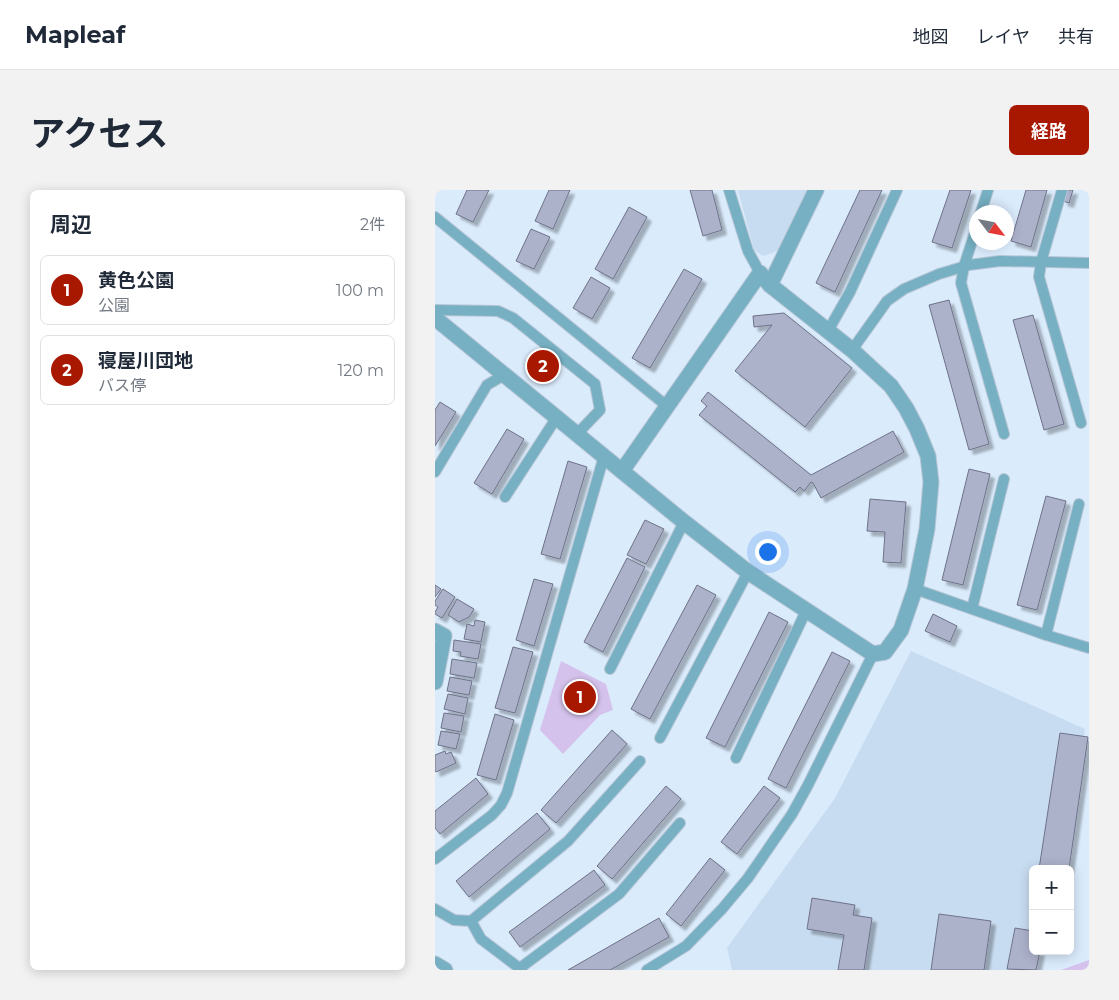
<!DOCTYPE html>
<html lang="ja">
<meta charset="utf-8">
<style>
:root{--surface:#fff;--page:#f2f2f3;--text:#1f2937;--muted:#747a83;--line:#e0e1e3;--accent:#a81700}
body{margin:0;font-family:Montserrat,"Noto Sans JP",sans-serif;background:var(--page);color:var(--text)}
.controls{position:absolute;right:15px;bottom:15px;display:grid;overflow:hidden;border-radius:8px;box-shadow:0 2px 12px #0003}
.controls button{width:45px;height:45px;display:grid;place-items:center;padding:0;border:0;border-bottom:1px solid var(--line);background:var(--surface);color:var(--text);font:25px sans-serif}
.compass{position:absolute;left:534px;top:15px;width:45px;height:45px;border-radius:50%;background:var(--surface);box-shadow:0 2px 12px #0003;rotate:122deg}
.you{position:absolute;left:332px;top:361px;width:18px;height:18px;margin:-12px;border:4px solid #fff;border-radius:50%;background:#1a73e8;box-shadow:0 0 0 8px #1a73e833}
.badge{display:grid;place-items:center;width:32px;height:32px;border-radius:50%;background:var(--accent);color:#fff;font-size:16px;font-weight:700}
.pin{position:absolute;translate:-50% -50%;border:2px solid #fff;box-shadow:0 1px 5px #0006}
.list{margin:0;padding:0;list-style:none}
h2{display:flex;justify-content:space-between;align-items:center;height:65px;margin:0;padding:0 20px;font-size:21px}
h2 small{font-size:16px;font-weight:400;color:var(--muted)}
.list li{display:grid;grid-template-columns:32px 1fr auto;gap:15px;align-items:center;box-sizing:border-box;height:70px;margin:0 10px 10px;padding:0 10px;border:1px solid var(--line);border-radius:8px}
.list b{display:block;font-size:19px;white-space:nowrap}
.list p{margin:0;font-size:16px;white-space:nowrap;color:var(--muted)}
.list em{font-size:16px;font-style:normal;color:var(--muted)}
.map{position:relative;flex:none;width:654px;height:780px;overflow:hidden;border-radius:8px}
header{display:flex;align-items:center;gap:30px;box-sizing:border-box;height:70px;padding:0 25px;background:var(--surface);border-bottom:1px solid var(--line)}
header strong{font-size:24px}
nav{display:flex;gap:28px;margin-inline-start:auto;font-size:18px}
.intro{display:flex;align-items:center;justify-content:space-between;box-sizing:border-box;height:120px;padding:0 30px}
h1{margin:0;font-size:35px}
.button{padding:12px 22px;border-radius:8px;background:var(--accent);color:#fff;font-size:18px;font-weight:700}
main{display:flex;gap:30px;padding:0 30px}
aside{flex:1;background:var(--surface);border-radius:8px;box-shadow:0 2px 12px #0003}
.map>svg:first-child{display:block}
</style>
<header>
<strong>Mapleaf</strong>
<nav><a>地図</a><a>レイヤ</a><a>共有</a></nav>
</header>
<div class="intro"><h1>アクセス</h1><a class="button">経路</a></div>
<main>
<aside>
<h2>周辺<small>2件</small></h2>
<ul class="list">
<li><span class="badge">1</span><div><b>黄色公園</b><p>公園</p></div><em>100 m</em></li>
<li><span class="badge">2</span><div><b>寝屋川団地</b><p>バス停</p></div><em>120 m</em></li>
</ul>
</aside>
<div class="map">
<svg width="654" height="780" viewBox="0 0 654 780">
<defs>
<filter id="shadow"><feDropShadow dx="4.5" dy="4.5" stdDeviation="1" flood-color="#0004"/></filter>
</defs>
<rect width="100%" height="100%" fill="#daebfc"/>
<g fill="#c8dcf1">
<path d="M 303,0 L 374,0 L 344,59 L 338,63 L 328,66 L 319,60 Z"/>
<path d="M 476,461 L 650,539 L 626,679 L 598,679 L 598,761 L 605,761 L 598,780 L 297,780 L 292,758 L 400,608 Z"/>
</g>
<g fill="#d5c2ec">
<path d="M 126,471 L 171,494 L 178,520 L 165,525 L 128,564 L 105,540 Z"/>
<path d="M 654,770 L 654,780 L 626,780 Z"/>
</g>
<g fill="#adb2cb" stroke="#6e7289" filter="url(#shadow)">
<path d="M 32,0 L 54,0 L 38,32 L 21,24 Z"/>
<path d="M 114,0 L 135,0 L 118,39 L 100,31 Z"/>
<path d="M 255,0 L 277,0 L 287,40 L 268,46 Z"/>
<path d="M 425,0 L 447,0 L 400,102 L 381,93 Z"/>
<path d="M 515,0 L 536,0 L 517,58 L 497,52 Z"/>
<path d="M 591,0 L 612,0 L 596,57 L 576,51 Z"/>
<path d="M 631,0 L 638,0 L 634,13 L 628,11 Z"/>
<path d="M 194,17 L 212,27 L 178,89 L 160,79 Z"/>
<path d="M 96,39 L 115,47 L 99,79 L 81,71 Z"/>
<path d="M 249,79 L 267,89 L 215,178 L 197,168 Z"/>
<path d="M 156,87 L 175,98 L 157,129 L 138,118 Z"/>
<path d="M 514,110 L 554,254 L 534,260 L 494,115 Z"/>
<path d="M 349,123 L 417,178 L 370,237 L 300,181 L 337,135 L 319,137 L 318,126 Z"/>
<path d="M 598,125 L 629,234 L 609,240 L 578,130 Z"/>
<path d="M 273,202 L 376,285 L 458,241 L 469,262 L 386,308 L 378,293 L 376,292 L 369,301 L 365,297 L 360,302 L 264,225 L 272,216 L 266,211 Z"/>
<path d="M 5,212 L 21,222 L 0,256 L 0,220 Z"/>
<path d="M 72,239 L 89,249 L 57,304 L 39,293 Z"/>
<path d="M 133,271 L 152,277 L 125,369 L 106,364 Z"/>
<path d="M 534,279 L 555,284 L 528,395 L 507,390 Z"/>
<path d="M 611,306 L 631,311 L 602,420 L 582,415 Z"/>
<path d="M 435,309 L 471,312 L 466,373 L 448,372 L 450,342 L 432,341 Z"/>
<path d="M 210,330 L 229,339 L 211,374 L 192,365 Z"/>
<path d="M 192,368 L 210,377 L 168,462 L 149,452 Z"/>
<path d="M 99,389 L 118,394 L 99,456 L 81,450 Z"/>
<path d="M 0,395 L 6,399 L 0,407 Z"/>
<path d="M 262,395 L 281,405 L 215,529 L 196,519 Z"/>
<path d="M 8,399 L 20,407 L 7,428 L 0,424 L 0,422 L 3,417 L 0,415 L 0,411 Z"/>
<path d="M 22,409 L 39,419 L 34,427 L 24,432 L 13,425 Z"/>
<path d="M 334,422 L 353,432 L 290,557 L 271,548 Z"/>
<path d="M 498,424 L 522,436 L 515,452 L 490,441 Z"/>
<path d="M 40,430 L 50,432 L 46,452 L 29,449 L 32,434 L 39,436 Z"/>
<path d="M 19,450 L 46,454 L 43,469 L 25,466 L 26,462 L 18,461 Z"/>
<path d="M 78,457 L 98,462 L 80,523 L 60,518 Z"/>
<path d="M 397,462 L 415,471 L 351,598 L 333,589 Z"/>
<path d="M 17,469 L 42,473 L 39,488 L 15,484 Z"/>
<path d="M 15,487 L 37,491 L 34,505 L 12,501 Z"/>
<path d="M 13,504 L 33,508 L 30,524 L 9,519 Z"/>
<path d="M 9,523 L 29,526 L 26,542 L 6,538 Z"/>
<path d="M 60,524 L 79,530 L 61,590 L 42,585 Z"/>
<path d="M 177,540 L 192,554 L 121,633 L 106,620 Z"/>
<path d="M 6,541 L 25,544 L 21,559 L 3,555 Z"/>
<path d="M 625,543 L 653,547 L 634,679 L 604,679 Z"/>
<path d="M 10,561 L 11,564 L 16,562 L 21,573 L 1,582 L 0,580 L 0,565 Z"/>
<path d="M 41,588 L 53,604 L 5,644 L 0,638 L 0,621 Z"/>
<path d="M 231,596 L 246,609 L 177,689 L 162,676 Z"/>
<path d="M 329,596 L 345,608 L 302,664 L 286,652 Z"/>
<path d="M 102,623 L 115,639 L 34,707 L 21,691 Z"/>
<path d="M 275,668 L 290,680 L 246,736 L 231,724 Z"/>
<path d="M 159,680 L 170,695 L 85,757 L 74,742 Z"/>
<path d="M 377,708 L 420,715 L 418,725 L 437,728 L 429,780 L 403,780 L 409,745 L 372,739 Z"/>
<path d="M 504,724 L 556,731 L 549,780 L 496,780 Z"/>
<path d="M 224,728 L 234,747 L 175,780 L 133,780 Z"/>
<path d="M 580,738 L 598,741 L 598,761 L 605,761 L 601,780 L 572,779 Z"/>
</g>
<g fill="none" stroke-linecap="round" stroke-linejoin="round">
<defs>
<g id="service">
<path d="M 294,0 L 313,61 L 325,83"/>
<path d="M 627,0 L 606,72 L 604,87 L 646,233"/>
<path d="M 546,22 L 553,0"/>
<path d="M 0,27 L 233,217"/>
<path d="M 542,36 L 529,76 L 526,93 L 569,244"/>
<path d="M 0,120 L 63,121 L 78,128 L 160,194 L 165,220 L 142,244"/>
<path d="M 393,141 L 415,102 L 462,0"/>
<path d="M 417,160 L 452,111 L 469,99 L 504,84 L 534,75 L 565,71 L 654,73"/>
<path d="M 0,282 L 52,195 L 69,185"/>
<path d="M 70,307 L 122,227"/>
<path d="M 480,399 L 611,445 L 654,458"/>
<path d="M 537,419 L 569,289"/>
<path d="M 611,445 L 644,314"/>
<path d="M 175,479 L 249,332"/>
<path d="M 225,548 L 313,382"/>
<path d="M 301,568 L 371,421"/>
<path d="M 0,669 L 57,625 L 66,615 L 72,603 L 169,266"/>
<path d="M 0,719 L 19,730 L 36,731 L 46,749 L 87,780"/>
<path d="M 36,731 L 133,651 L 205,571"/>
<path d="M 85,778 L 184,704 L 245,633"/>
<path d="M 212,780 L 251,756 L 287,719 L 313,688 L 357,624 L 373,595 L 438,464"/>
</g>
<g id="minor">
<path d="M 381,0 L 335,95 L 417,160 L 456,196 L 471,218 L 482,239 L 493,266 L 496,292 L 492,339 L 480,399 L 466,440 L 450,462 L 438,464"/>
<path d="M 187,281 L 325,83 L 335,95"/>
<path d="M 0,441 L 9,446 L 0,492"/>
<path d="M 0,774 L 10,780"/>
</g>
<path id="tertiary" d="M 0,128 L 249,332 L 313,382 L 438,464"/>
</defs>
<use href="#service" stroke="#b7c6d6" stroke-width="12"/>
<use href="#minor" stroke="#b7c6d6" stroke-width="17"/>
<use href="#tertiary" stroke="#b7c6d6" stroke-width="17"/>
<use href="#service" stroke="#76b0c2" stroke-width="10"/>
<use href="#minor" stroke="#76b0c2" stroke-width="15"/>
<use href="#tertiary" stroke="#76b0c2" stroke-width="15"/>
</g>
</svg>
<div class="controls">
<button>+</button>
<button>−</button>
</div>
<svg class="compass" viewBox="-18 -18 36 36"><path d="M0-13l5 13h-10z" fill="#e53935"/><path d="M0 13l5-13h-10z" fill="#747a83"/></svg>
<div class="you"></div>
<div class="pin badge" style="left:145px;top:507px">1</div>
<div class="pin badge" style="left:108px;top:176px">2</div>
</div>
</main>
